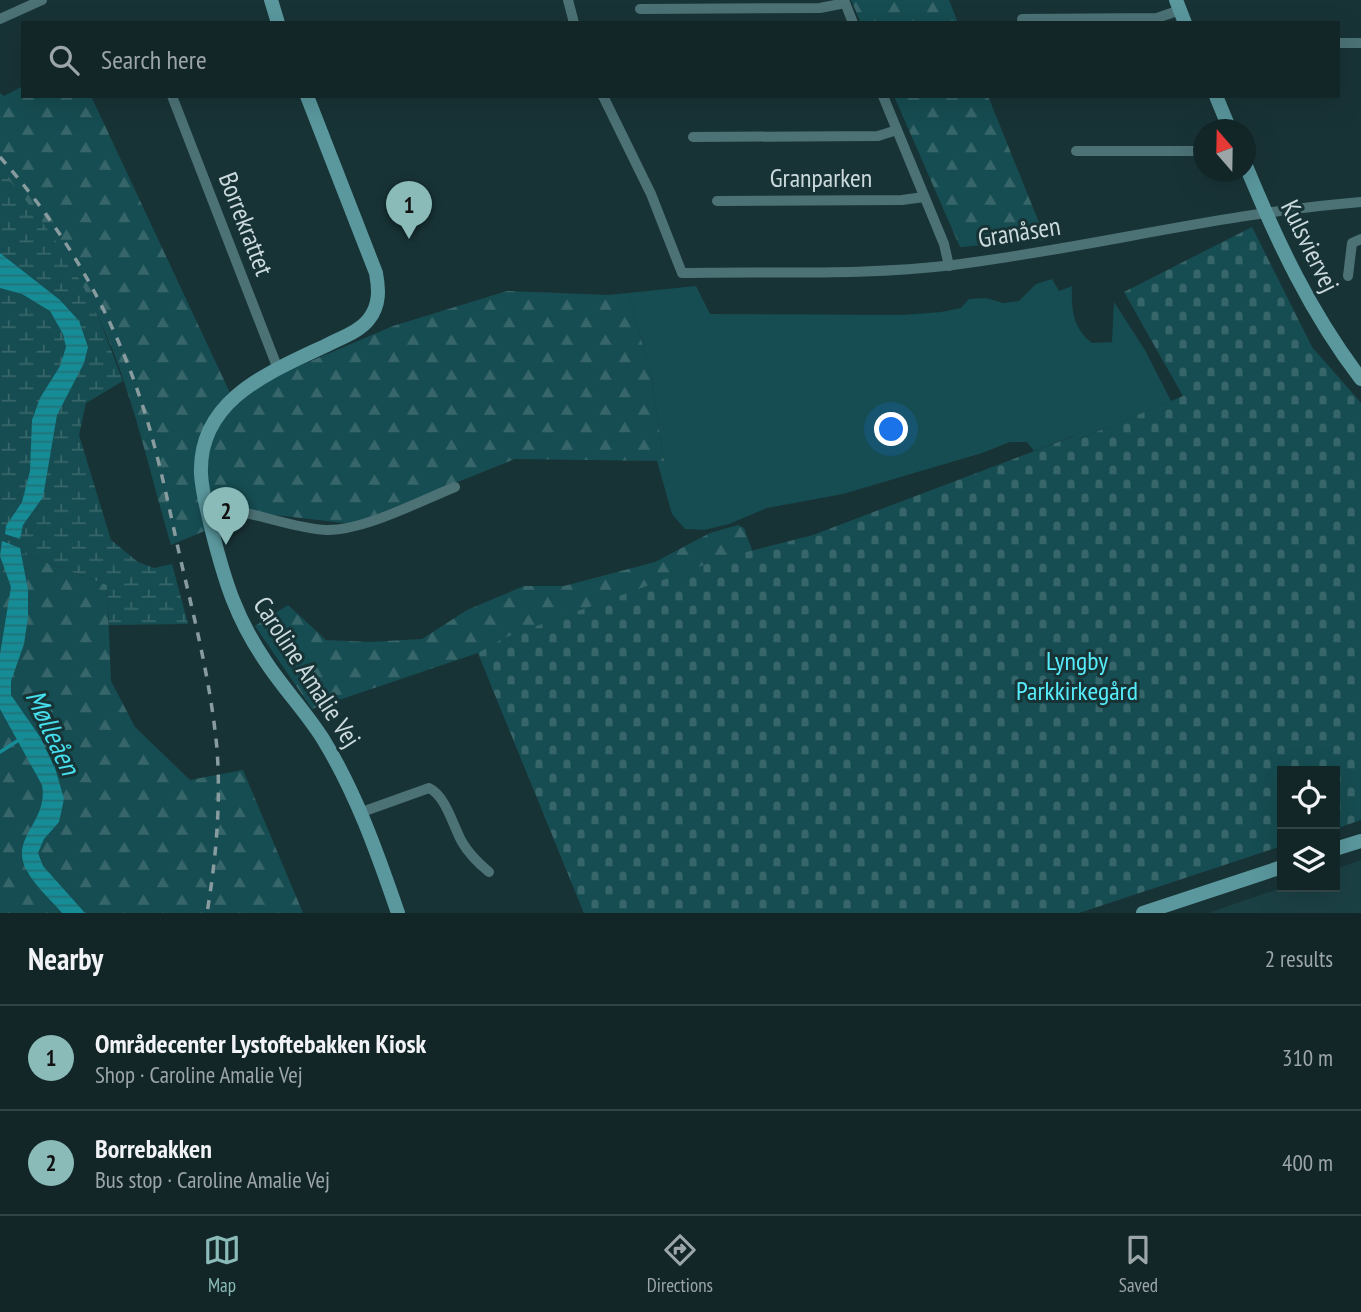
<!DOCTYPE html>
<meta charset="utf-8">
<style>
:root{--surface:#122628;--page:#1b2e30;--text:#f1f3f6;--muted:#9ca5a8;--line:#314345;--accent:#8bbbb9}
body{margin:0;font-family:"PT Sans Narrow",sans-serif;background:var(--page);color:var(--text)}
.controls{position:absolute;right:21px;bottom:21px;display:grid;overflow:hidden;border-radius:0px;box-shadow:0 7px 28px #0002}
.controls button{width:63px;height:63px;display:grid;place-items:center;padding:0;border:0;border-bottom:2px solid var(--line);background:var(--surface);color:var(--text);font:35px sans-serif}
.compass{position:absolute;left:1193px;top:119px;width:63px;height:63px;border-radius:50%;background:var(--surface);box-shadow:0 7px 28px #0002;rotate:340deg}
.you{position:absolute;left:892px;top:430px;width:24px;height:24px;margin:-18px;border:5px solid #fff;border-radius:50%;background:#1a73e8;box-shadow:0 0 0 10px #1a73e833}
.badge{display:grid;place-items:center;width:46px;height:46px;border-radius:50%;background:var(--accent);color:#111;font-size:23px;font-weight:700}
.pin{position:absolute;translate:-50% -58px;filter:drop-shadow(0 2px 4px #0008)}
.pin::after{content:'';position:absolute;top:37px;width:24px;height:21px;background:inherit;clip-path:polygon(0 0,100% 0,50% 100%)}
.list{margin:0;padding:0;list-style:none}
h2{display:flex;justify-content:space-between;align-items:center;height:91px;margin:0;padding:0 28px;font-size:30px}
h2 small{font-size:23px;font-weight:400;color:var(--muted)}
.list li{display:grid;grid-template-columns:46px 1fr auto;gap:21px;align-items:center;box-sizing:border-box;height:105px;padding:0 28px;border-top:2px solid var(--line)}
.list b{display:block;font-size:26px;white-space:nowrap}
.list p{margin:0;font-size:23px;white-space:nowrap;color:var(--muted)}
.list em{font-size:23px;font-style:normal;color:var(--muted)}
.icon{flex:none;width:38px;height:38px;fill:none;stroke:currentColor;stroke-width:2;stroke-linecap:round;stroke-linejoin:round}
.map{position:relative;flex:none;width:1361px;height:913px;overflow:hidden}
.search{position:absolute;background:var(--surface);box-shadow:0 7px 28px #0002;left:21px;right:21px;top:21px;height:77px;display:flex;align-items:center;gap:18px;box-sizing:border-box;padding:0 24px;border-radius:0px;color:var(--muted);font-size:26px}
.sheet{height:301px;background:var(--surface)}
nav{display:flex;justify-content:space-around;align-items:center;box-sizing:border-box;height:98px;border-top:2px solid var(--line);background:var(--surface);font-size:19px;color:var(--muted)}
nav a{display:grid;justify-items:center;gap:4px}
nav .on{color:var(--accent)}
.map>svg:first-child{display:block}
</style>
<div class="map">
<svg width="1361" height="913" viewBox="0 0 1361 913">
<defs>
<pattern id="forest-firs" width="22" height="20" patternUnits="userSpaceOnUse" patternTransform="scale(1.75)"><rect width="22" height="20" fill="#164d52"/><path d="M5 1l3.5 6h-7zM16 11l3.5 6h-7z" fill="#37666a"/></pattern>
<pattern id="wetland-marsh" width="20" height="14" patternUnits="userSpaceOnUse" patternTransform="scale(1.75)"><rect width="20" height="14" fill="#164d52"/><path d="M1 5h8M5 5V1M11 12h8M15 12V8" fill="none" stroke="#37666a"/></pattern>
<pattern id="cemetery-stones" width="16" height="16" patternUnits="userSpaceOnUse" patternTransform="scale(1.75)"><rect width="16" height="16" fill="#164d52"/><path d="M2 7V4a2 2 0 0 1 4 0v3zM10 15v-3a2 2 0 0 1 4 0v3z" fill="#37666a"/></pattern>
<pattern id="water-rules" width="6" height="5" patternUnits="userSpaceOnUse" patternTransform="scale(1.75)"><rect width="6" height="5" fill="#158c96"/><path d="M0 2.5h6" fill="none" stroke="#237279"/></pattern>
</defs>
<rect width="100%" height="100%" fill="#183336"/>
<path fill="#1b4044" d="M 1361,860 L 1361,913 L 1208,913 L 1284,887 L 1335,887 L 1335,869 Z"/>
<path fill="#164d52" d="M 1052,279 L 1059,291 L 1072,286 C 1071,309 1073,328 1092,343 L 1112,342 L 1114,302 L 1145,350 L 1171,401 L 1077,440 L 1073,436 L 1034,451 L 1027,442 L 1010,442 L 982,453 L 843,494 L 767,508 L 729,524 L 704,530 L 685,529 L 672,514 L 657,461 L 664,461 L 651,375 L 628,293 L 696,286 L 710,314 L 903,315 L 941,312 L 961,308 L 969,299 L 986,298 L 1003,303 L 1019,301 L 1036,284 Z"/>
<g fill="url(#forest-firs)">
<path d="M 851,0 L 949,0 L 958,23 L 861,23 Z"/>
<path d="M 23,86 L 23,96 L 91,96 L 231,395 L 393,326 L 507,291 L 608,295 L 628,293 L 651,375 L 664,461 L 515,459 L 353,524 L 250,512 L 171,545 C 149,471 130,379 95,311 C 69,260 38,213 0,170 L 0,93 L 4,96 Z"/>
<path d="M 894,96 L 988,96 L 1046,240 L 960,247 Z"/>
<path d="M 738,525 L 744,528 L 755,558 L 584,913 L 478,653 L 312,709 L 255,626 L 288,605 L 326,640 L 369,642 L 422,639 L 467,610 L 524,586 L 564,586 L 655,562 L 710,533 Z"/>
<path d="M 0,545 L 107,585 L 111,681 L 135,727 L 190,780 L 243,770 L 303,913 L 0,913 Z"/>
</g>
<path fill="url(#wetland-marsh)" d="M 0,170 C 38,213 74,262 97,315 C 107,336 114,359 123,381 L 86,403 L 79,435 L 111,540 L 138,562 L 154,568 L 172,564 L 188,624 L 109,625 L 107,585 L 0,545 Z"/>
<path fill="url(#cemetery-stones)" d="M 1252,227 L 1312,347 L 1361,403 L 1361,820 L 1335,829 L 1335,771 L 1282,771 L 1282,846 L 1079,913 L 584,913 L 478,653 L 504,638 L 723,558 L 813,535 L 1074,436 L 1077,440 L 1183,396 L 1124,292 Z"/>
<g fill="url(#water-rules)">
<path d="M 0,253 L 60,300 L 79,321 L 88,347 L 84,363 L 57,415 L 43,497 L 23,525 L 20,539 L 5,534 L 6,526 L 22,502 L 30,471 L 32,420 L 40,398 L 60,366 L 66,347 L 63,334 L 50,311 L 22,294 L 0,288 Z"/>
<path d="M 2,541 L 20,548 L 28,590 L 28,617 L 24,644 L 11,681 L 11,695 L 40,737 L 55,768 L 64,799 L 59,822 L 44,839 L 38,853 L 43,866 L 85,913 L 62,913 C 51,900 35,886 27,871 C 8,838 49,822 42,785 L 0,709 L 0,654 L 11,587 L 0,556 Z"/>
</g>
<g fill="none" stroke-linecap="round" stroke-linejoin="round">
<path stroke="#158c96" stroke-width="3.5" d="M 0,752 L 22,738"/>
<g stroke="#4c7276" stroke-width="10">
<path d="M 568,0 L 574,23"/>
<path d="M 844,0 L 853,23"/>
<path d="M 640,9 L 820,8 L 845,3"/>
<path d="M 0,19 L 42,0"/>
<path d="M 1022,19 L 1157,18 L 1180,10"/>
<path d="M 1338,43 L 1361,43"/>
<path d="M 172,96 L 278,369"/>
<path d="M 603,96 L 651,194 L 682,273 C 772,271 863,276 953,265 C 1089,248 1223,213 1361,202"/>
<path d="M 883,96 L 944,244 L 949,266"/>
<path d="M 693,137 L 878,136 L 897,130"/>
<path d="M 1076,151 L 1204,151"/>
<path d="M 717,201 L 902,200 L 924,197"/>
<path d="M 1348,276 L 1352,243 L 1361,239"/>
<path d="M 208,516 L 229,511 L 241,512 C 267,517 300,529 326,530 C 363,531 420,501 455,487"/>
<path d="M 362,812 L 429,788 C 446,796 453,826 462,842 C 469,854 478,863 489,872"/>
</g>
<g stroke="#5a989e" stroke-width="14">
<path d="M 271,0 L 278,23"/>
<path d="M 1176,0 L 1185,23"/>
<path d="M 307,96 L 376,273 C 379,289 380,305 369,319 C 360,331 343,337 329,344 C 273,371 198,398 201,474 C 202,493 208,513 212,531 C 225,582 236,618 266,662 C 283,688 306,712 323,739 C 356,793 377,852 398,913"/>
<path d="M 1216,96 L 1230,130"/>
<path d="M 1246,166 C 1277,241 1311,314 1361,379"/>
<path d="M 1335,849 L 1361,841"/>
<path d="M 1143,913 L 1282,867"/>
</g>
<path stroke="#889b9e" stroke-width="3.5" stroke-dasharray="9 9" stroke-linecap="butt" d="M 0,157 C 69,235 118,322 148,423 C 161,467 170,512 180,557 C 195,621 211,684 217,749 C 221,804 216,859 207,913"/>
</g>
<g text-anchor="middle" stroke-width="6" stroke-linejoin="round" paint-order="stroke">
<g font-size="26" fill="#cbdadc" stroke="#183336">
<text x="821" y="187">Granparken</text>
<text transform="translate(246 224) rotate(69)" y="9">Borrekrattet</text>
<text transform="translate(1019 232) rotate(-9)" y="9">Granåsen</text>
<text transform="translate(1310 246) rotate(64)" y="9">Kulsviervej</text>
<text transform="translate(307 672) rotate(57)" y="9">Caroline Amalie Vej</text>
</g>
<g font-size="26" fill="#57ecfa" stroke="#183336">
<text x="1077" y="670">Lyngby<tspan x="1077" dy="30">Parkkirkegård</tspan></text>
</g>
<g font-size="28" font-style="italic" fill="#46dfed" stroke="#183336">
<text transform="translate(53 732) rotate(65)" y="10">Mølleåen</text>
</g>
</g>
</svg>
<div class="controls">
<button><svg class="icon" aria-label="locate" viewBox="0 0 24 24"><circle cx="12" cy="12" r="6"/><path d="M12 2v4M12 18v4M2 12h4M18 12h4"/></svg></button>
<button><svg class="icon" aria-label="layers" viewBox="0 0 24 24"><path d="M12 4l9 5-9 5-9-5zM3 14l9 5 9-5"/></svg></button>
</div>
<svg class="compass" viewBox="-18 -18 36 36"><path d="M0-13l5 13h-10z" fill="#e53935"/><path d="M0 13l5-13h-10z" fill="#9ca5a8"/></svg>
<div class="you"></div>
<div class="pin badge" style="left:409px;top:239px">1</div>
<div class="pin badge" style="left:226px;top:545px">2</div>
<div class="search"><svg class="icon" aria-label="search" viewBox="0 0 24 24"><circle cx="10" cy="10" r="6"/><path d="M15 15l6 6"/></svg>Search here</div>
</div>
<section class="sheet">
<h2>Nearby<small>2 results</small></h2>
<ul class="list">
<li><span class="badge">1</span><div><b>Områdecenter Lystoftebakken Kiosk</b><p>Shop · Caroline Amalie Vej</p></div><em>310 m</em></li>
<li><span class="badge">2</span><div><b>Borrebakken</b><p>Bus stop · Caroline Amalie Vej</p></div><em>400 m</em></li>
</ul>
</section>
<nav>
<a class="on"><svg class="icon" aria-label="map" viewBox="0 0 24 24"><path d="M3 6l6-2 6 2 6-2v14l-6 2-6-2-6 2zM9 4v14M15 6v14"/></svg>Map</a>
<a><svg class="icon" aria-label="directions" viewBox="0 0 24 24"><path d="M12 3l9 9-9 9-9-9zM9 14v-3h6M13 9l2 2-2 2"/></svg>Directions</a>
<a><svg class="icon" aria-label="saved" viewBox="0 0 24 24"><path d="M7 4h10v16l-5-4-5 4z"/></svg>Saved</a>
</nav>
